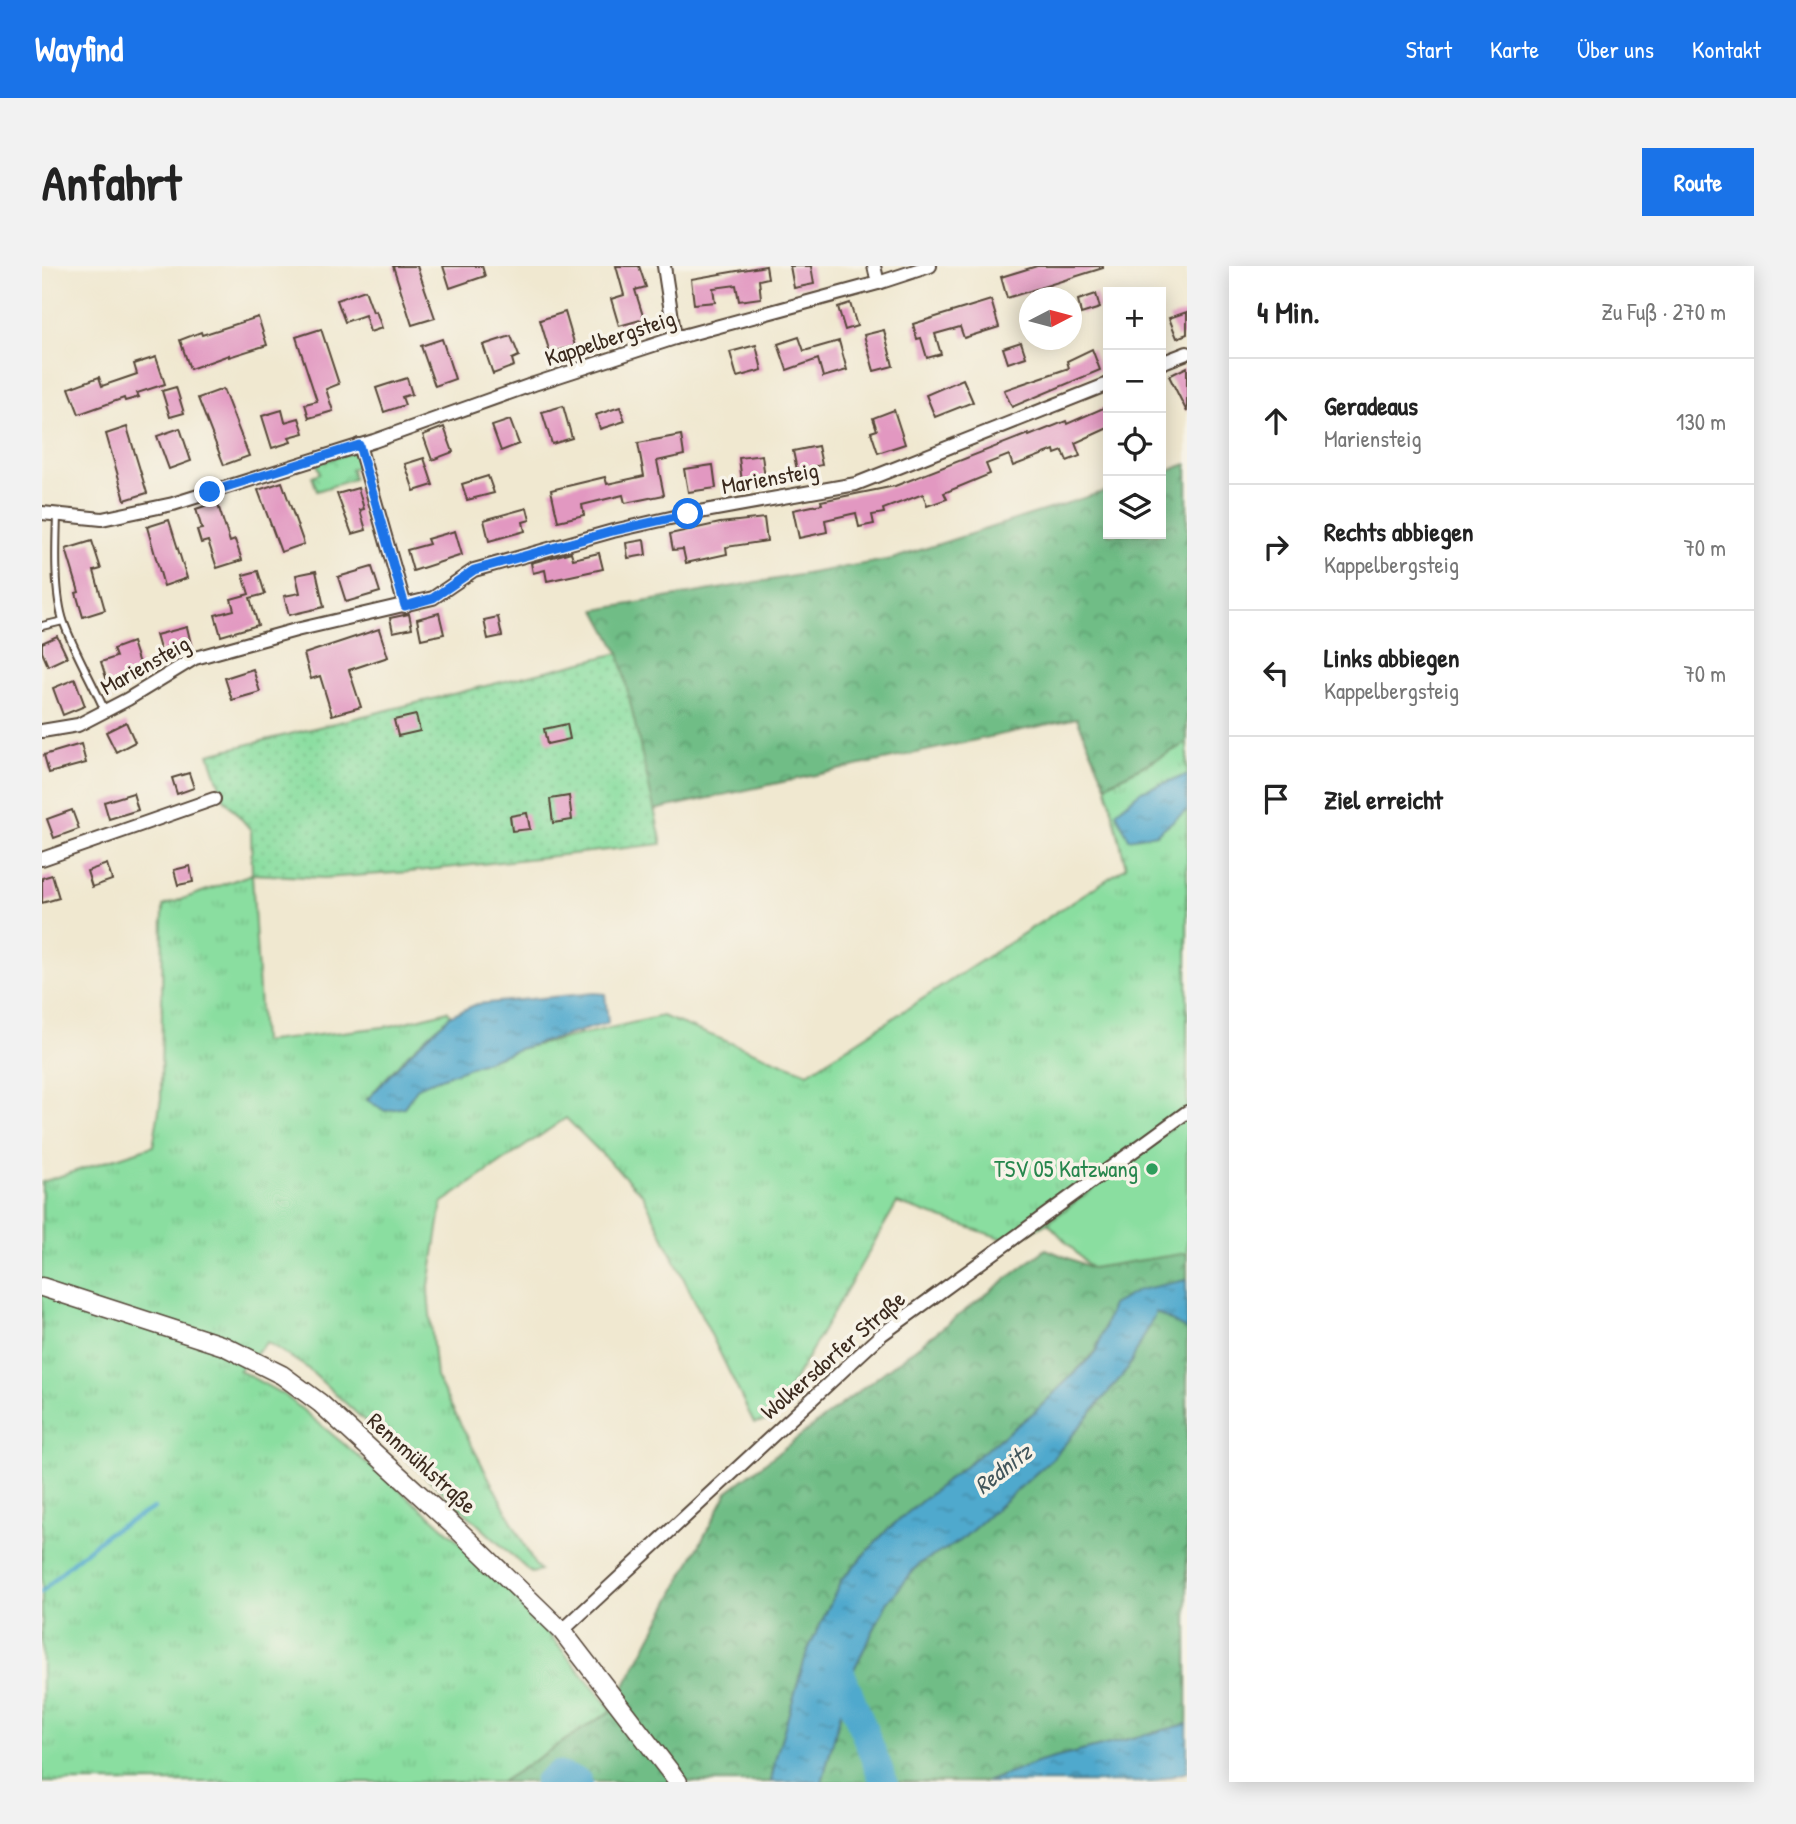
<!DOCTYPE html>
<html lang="de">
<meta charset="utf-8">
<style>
:root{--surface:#fff;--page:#f2f2f2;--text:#222;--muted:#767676;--line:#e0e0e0;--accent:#1a73e8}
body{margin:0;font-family:"Patrick Hand",sans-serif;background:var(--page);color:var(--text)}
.controls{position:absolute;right:21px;top:21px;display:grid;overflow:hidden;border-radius:0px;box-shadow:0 4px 18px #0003}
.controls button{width:63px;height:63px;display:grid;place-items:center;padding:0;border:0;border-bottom:2px solid var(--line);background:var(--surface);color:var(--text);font:35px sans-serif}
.compass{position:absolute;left:977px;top:21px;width:63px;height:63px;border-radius:50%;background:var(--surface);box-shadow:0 4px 18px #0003;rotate:84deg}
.stop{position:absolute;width:21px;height:21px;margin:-16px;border:5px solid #1a73e8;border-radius:50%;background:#fff}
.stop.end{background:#1a73e8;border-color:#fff;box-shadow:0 2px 7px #0008}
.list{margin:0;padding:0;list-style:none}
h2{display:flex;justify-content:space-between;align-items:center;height:91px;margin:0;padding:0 28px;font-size:30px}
h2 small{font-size:23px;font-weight:400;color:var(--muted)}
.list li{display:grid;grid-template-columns:46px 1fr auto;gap:21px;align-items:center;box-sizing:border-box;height:126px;padding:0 28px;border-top:2px solid var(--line)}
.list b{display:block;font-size:26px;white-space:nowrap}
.list p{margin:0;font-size:23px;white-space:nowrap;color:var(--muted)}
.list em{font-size:23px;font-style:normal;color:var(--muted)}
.icon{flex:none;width:38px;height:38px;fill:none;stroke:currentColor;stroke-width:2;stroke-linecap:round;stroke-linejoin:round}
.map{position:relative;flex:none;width:1145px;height:1516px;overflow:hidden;border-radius:0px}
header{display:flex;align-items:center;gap:42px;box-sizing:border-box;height:98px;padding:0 35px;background:var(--accent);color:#fff}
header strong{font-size:33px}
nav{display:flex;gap:38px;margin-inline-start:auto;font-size:24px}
.intro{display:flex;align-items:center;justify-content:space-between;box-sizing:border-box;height:168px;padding:0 42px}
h1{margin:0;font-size:49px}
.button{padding:18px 32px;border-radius:0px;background:var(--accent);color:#fff;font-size:24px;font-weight:700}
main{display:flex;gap:42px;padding:0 42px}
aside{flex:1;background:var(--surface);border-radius:0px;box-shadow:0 4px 18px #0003}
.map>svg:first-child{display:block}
</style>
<header>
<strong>Wayfind</strong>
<nav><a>Start</a><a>Karte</a><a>Über uns</a><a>Kontakt</a></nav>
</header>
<div class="intro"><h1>Anfahrt</h1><a class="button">Route</a></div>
<main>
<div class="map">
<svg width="1145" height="1516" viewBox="0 0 1145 1516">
<defs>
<pattern id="grass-tufts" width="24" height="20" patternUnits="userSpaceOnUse" patternTransform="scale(1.75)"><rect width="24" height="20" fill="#8adea0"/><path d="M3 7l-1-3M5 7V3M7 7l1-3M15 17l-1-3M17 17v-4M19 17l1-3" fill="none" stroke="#78bf89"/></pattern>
<pattern id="forest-crowns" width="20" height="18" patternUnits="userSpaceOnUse" patternTransform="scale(1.75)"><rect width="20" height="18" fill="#6fbd86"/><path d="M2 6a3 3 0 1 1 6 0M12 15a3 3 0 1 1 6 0" fill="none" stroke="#5c9a6d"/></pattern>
<pattern id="park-crowns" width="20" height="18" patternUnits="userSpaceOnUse" patternTransform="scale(1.75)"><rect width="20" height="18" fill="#8adea0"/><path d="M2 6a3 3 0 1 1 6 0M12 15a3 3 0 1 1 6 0" fill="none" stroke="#78bf89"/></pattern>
<pattern id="garden-dots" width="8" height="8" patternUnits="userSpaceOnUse" patternTransform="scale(1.75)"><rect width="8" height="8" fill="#8adea0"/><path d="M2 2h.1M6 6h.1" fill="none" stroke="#78bf89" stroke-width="1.8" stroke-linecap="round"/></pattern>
<pattern id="water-ripples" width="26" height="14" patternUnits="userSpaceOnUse" patternTransform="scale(1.75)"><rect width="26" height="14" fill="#4fa9cd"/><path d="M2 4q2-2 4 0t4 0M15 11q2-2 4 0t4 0" fill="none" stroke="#438aa6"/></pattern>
</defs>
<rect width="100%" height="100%" fill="#f7f3e8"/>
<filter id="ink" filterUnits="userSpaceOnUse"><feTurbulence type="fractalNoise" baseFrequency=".0143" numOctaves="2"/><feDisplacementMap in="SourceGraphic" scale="14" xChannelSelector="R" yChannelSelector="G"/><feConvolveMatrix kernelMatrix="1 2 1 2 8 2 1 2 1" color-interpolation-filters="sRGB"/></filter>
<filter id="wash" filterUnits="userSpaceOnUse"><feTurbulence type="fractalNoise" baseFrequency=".00686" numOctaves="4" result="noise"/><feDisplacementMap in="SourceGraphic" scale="28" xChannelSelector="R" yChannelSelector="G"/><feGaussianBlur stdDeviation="1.57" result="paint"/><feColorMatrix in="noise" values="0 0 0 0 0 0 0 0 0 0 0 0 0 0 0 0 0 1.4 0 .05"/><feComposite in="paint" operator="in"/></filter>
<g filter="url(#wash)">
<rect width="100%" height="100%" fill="#f0e8d0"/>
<path fill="url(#grass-tufts)" stroke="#62845f" stroke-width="2" d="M 1145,477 L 1145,850 L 1006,957 L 970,976 L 855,937 L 729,1154 L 712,1157 L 601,929 L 524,852 L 400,937 L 386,1026 L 394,1111 L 491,1296 L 498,1305 L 489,1307 L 264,1101 L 225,1076 L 197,1104 L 244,1130 L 391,1252 L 471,1325 L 570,1444 L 459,1516 L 0,1516 L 0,916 L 111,880 L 119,833 L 121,640 L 210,608 L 220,776 L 349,760 L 406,745 L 409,749 L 366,788 L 325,833 L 343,845 L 362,841 L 376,820 L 477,783 L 620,750 L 766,807 L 1084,601 L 1064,519 Z"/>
<g fill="url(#forest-crowns)" stroke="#557452" stroke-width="2">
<path d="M 1145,198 L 1145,477 L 1064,519 L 1035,452 L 612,544 L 577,387 L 554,344 L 850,293 L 1066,224 L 1066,268 L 1119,268 L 1119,207 Z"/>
<path d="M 1004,983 L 1050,1002 L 1145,987 L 1145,1016 L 1144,1014 L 1070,1039 L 1054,1085 L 995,1144 L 905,1214 L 845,1264 L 800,1313 L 765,1386 L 734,1491 L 729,1516 L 459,1516 L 570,1444 L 686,1225 Z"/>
<path d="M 1114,1045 L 1145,1064 L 1145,1458 L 997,1496 L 944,1516 L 780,1516 L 809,1409 L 845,1337 L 877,1298 L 918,1275 L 1012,1191 L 1085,1104 Z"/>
</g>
<path fill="url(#park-crowns)" stroke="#62845f" stroke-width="2" d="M 310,186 L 319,200 L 309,203 L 312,213 L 275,225 L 270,210 L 278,207 L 275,197 Z"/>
<path fill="url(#garden-dots)" stroke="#62845f" stroke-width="2" d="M 577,387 L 620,578 L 367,606 L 282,612 L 210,608 L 209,564 L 182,533 L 167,488 Z"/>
<path fill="#8adea0" stroke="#62845f" stroke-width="2" d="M 1145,850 L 1145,987 L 1049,1002 L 1006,957 Z"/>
<g fill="url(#water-ripples)" stroke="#456a76" stroke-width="2">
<path d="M 1145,509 L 1145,544 L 1114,568 L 1087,573 L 1074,546 L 1099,525 Z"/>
<path d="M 552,727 L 563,728 L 566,757 L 477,783 L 377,820 L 362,841 L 343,845 L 325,834 L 367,788 L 409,749 L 435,738 Z"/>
<path d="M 1144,1014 L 1145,1064 L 1114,1046 L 1085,1104 L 1012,1191 L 918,1275 L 877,1298 L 845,1337 L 809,1409 L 780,1516 L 729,1516 L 734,1491 L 765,1386 L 800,1313 L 845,1264 L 905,1214 L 995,1144 L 1054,1086 L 1070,1039 L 1097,1024 Z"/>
<path d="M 1145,1458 L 1145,1506 L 1111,1516 L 944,1516 L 997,1496 Z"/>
</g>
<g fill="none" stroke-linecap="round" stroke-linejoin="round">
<path stroke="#4fa9cd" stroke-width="4.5" d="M 0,1326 L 26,1300 L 66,1267 L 112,1242"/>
<g stroke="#4fa9cd" stroke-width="28">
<path d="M 796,1399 L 842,1516"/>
<path d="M 506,1516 L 515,1509 L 536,1516"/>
</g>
</g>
<g id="blocks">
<g fill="#e298c1">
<path d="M 351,0 L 375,0 L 393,52 L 370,59 Z"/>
<path d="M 401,0 L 440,0 L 443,10 L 408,22 Z"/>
<path d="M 574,0 L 597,0 L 604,21 L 593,24 L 602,53 L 577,60 L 569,33 L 582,29 Z"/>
<path d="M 724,0 L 726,12 L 717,14 L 719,32 L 697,35 L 694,19 L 671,22 L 673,36 L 652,38 L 649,13 Z"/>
<path d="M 748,0 L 769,0 L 772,18 L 752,22 Z"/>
<path d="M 995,0 L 1061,0 L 1061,2 L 965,32 L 959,11 Z"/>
<path d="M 323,24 L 331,46 L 334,45 L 340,62 L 328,66 L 323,49 L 303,56 L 295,34 Z"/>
<path d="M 1054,28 L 1058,42 L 1039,48 L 1036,34 Z"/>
<path d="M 949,34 L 957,61 L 922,72 L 918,61 L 893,68 L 899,88 L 885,92 L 879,72 L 875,73 L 871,58 Z"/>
<path d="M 808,37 L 815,60 L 803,64 L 796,41 Z"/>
<path d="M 523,46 L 533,80 L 508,87 L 498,54 Z"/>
<path d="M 1145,46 L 1145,68 L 1135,72 L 1127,52 Z"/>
<path d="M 216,51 L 225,79 L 187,91 L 187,89 L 148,103 L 138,74 L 159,66 L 160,69 Z"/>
<path d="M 279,63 L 297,118 L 284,123 L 291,145 L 267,152 L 263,138 L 275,135 L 254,71 Z"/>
<path d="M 842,64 L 851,100 L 832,105 L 822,69 Z"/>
<path d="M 469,70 L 477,90 L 470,93 L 472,100 L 451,108 L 441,79 Z"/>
<path d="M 757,71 L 762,85 L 797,75 L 805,104 L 781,111 L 776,93 L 745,104 L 736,78 Z"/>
<path d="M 400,73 L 413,113 L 393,120 L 379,80 Z"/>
<path d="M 979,76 L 984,91 L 966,97 L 961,82 Z"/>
<path d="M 714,79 L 720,104 L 695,111 L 688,86 Z"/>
<path d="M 1050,83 L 1058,104 L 970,141 L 962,124 L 1027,102 L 1025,95 Z"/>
<path d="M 114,91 L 123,118 L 95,127 L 97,131 L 83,135 L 82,132 L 37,148 L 27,122 L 57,111 L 60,120 L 95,108 L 92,98 Z"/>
<path d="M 1145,101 L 1145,146 L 1127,110 Z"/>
<path d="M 365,112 L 370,128 L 360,131 L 363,139 L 342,146 L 334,122 Z"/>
<path d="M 921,113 L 931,136 L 893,151 L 884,129 Z"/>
<path d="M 134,121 L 142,147 L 128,151 L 120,125 Z"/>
<path d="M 181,123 L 207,190 L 182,199 L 156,132 Z"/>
<path d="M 521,140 L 530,172 L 510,178 L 500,146 Z"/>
<path d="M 1066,140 L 1066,162 L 1033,177 L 1038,190 L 1025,195 L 1021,185 L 1013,188 L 1012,184 L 971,200 L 967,189 L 944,198 L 948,208 L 902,227 L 905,233 L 885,240 L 881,228 L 841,243 L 842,247 L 830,249 L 832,258 L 817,261 L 814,247 L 783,254 L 785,266 L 757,272 L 751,244 L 780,238 L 779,235 L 853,220 L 986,168 L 987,170 L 1024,155 L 1025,158 Z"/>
<path d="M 578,141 L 583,155 L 558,163 L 554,149 Z"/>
<path d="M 240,144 L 243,156 L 257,152 L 262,167 L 247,171 L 249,176 L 230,182 L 220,150 Z"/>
<path d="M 852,144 L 863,178 L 836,187 L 829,166 L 835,164 L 831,152 Z"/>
<path d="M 468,154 L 477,178 L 459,185 L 450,160 Z"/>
<path d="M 85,161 L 105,227 L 83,234 L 64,168 Z"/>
<path d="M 402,161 L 411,186 L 390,194 L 381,169 Z"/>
<path d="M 138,162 L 149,195 L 127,203 L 115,170 Z"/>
<path d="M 639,169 L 642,189 L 615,195 L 622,229 L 583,237 L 581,229 L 540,239 L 542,249 L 516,255 L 509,224 L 563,211 L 565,218 L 602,210 L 596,177 Z"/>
<path d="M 776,180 L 780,199 L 755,204 L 751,185 Z"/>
<path d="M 720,189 L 723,213 L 700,216 L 697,192 Z"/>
<path d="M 382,192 L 391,219 L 372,225 L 363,198 Z"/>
<path d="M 671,199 L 674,222 L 646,226 L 642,203 Z"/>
<path d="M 446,210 L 452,227 L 425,234 L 420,218 Z"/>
<path d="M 240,216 L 262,278 L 239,286 L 216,224 Z"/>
<path d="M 316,222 L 322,243 L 318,244 L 324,264 L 310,268 L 295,228 Z"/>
<path d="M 175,236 L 188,276 L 193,274 L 200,294 L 175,302 L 166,275 L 159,277 L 155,264 L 160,263 L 154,243 Z"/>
<path d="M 485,242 L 488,254 L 481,256 L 483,265 L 447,275 L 442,254 Z"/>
<path d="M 722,252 L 725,275 L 684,281 L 685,288 L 644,297 L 641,283 L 631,284 L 628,268 L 678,257 Z"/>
<path d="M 127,254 L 145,312 L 122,320 L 105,261 Z"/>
<path d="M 413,265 L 420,289 L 371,305 L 365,284 L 387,278 L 385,273 Z"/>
<path d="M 602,274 L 604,289 L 586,292 L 584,277 Z"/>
<path d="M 50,275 L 59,303 L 52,305 L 63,344 L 41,351 L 34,327 L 37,326 L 24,283 Z"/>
<path d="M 529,286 L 531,293 L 557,287 L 561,303 L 505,315 L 503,304 L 491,307 L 489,297 Z"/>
<path d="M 330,301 L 338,326 L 304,336 L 296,311 Z"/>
<path d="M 216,305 L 223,328 L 208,332 L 216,359 L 179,370 L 173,349 L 192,344 L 189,333 L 207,328 L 201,309 Z"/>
<path d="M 274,305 L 282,341 L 247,349 L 242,330 L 258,327 L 254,309 Z"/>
<path d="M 397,347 L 402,368 L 379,373 L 375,353 Z"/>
<path d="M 367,348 L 370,362 L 351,366 L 348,352 Z"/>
<path d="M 456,351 L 460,370 L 446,373 L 442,354 Z"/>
<path d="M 145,361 L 150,382 L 120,390 L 114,369 Z"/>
<path d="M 337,363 L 346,391 L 307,404 L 319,441 L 290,449 L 278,410 L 269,413 L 262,388 Z"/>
<path d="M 15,370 L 25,391 L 6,400 L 0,386 L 0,377 Z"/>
<path d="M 90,376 L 100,407 L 66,418 L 59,396 L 74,391 L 71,383 Z"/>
<path d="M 211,403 L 218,426 L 190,434 L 183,412 Z"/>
<path d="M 33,413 L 43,440 L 21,449 L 11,422 Z"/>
<path d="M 374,449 L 378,465 L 356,470 L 352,454 Z"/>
<path d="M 84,456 L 93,476 L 74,486 L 64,466 Z"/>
<path d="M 525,458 L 528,473 L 505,478 L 502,463 Z"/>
<path d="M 39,478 L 44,497 L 7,507 L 2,489 Z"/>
<path d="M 147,507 L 152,522 L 135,528 L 130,512 Z"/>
<path d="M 91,527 L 96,544 L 67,553 L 62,536 Z"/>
<path d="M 527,530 L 530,554 L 511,557 L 508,533 Z"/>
<path d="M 30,544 L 37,563 L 12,572 L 5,553 Z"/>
<path d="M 485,547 L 488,563 L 470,565 L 468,550 Z"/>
<path d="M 65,598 L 70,614 L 50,621 L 45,605 Z"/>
<path d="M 148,600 L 151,616 L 136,619 L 132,604 Z"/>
<path d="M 10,609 L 17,632 L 0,637 L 0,612 Z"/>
</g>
</g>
</g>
<g filter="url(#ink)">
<use href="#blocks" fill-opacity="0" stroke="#564639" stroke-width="2"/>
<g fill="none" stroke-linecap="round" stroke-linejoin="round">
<defs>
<g id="lane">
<path d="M 15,249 C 14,279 12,329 22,357 C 33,387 50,415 63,445"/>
<path d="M 0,360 L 21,355"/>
</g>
<g id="street">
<path d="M 622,0 L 633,72"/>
<path d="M 832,0 L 836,17"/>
<path d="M 1119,97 L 1145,87"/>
<path d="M 317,179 L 363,340"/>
<path d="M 0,247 L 60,253 L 131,238 L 332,175 L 492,118 L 633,72 L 836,17 L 888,0"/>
<path d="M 0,465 L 36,459 L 86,433 L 153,392 L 254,364 L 391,332 L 432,304 L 571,265 L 646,248 L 814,218 L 1066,118"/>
<path d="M 0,593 L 172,533"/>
<path d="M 520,1365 L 839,1069 L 1145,846"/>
</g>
<path id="secondary" d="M 0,1021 L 182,1080 L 240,1109 L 278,1137 L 415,1263 L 520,1365 L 636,1516"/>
</defs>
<use href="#lane" stroke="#564639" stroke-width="10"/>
<use href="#street" stroke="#564639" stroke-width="16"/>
<use href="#secondary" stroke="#564639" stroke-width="21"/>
<use href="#lane" stroke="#fff" stroke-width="6"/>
<use href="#street" stroke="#fff" stroke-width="12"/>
<use href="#secondary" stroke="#fff" stroke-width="18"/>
</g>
</g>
<g fill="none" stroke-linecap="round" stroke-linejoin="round" filter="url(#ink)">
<path stroke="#1a73e8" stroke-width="9" d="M 168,226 L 317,179 L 363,340 L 391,332 L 432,304 L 571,265 L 646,248"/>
</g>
<circle fill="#2e9e5b" stroke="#f7f3e8" stroke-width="2.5" cx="1110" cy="903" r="7"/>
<g text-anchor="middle" stroke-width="7" stroke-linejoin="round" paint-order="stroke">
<g font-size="23" fill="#3b2a1e" stroke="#f7f3e8">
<text transform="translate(568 72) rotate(-18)" y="8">Kappelbergsteig</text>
<text transform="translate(728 212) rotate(-10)" y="8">Mariensteig</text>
<text transform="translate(103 399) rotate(-29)" y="8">Mariensteig</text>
<text transform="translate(791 1089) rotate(-41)" y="8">Wolkersdorfer Straße</text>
<text transform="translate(380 1197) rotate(42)" y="8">Rennmühlstraße</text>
</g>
<g font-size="23" fill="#27864d" stroke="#f7f3e8" text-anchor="end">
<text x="1096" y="911">TSV 05 Katzwang</text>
</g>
<g font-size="24" font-style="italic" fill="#42565b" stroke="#f7f3e8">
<text transform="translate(961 1203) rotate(-38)" y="8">Rednitz</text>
</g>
</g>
</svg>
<div class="controls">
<button>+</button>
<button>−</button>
<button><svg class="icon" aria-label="locate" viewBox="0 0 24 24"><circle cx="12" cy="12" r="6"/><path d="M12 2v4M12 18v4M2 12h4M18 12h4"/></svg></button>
<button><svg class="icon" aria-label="layers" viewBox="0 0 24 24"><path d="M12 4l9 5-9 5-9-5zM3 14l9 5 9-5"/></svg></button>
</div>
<svg class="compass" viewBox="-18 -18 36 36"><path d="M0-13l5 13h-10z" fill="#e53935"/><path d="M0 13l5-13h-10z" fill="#767676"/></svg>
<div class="stop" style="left:646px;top:248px"></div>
<div class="stop end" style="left:168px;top:226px"></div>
</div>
<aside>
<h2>4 Min.<small>Zu Fuß · 270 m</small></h2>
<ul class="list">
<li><svg class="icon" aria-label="ahead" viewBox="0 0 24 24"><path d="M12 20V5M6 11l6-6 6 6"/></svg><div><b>Geradeaus</b><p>Mariensteig</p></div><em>130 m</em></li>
<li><svg class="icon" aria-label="right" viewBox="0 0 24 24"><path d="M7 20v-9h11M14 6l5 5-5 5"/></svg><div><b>Rechts abbiegen</b><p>Kappelbergsteig</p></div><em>70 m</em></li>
<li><svg class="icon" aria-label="left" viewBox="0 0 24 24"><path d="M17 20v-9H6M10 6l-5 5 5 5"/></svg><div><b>Links abbiegen</b><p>Kappelbergsteig</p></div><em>70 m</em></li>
<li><svg class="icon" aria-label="arrive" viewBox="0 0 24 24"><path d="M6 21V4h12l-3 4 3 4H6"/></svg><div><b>Ziel erreicht</b></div></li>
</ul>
</aside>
</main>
